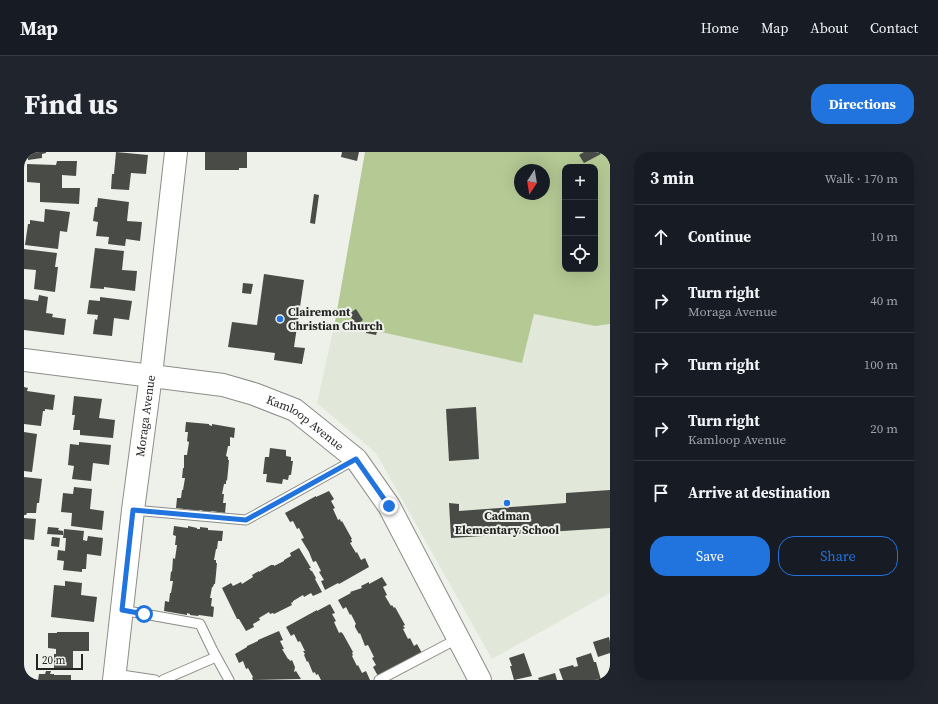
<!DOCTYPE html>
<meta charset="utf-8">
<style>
:root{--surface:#171b24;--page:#20242c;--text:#f1f3f6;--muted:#9ea1a6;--line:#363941;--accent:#2173dd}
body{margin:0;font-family:"Source Serif 4",serif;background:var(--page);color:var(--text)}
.controls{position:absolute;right:12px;top:12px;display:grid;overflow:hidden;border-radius:8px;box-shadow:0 4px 16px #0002}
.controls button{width:36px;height:36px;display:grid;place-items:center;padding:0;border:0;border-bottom:1px solid var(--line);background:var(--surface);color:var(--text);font:20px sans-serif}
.compass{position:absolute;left:490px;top:12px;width:36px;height:36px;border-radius:50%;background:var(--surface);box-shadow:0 4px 16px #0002;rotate:192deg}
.scale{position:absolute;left:12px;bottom:10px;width:47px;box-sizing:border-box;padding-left:4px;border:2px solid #252624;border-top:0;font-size:11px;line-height:14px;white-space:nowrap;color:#252624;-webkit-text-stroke:3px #eef1ea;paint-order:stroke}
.stop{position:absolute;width:12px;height:12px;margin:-9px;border:3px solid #2173dd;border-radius:50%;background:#fff}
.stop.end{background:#2173dd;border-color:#fff;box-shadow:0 1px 4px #0008}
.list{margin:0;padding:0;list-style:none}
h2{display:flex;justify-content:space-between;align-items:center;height:52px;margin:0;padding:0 16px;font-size:17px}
h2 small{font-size:13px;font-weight:400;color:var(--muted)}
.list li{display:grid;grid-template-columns:26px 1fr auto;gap:12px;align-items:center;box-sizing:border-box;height:64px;padding:0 16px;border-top:1px solid var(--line)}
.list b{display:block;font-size:15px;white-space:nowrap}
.list p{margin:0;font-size:13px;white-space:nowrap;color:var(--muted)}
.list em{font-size:13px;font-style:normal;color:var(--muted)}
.actions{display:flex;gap:8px;padding:12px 16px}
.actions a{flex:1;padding:9px 0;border:1px solid var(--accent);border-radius:16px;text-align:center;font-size:14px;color:var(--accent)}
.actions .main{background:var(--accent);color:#fff}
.icon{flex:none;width:22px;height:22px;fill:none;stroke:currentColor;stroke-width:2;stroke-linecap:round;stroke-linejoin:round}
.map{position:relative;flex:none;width:586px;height:528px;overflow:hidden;border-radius:16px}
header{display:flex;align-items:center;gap:24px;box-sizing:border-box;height:56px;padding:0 20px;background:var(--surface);border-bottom:1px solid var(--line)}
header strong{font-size:19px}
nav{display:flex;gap:22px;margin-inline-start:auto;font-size:14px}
.intro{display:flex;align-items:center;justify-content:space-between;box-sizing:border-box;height:96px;padding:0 24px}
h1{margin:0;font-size:28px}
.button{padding:10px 18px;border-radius:16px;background:var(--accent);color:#fff;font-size:14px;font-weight:700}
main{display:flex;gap:24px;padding:0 24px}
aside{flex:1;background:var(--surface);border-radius:16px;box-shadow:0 4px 16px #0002}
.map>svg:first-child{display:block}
</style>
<header>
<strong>Map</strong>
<nav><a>Home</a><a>Map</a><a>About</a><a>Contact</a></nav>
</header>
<div class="intro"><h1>Find us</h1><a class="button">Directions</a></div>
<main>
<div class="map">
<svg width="586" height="528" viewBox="0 0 586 528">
<rect width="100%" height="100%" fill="#eef1ea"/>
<path fill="#e1e7d9" d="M 510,162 L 571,174 L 586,172 L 586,441 L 468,507 L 352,301 L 293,251 L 311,170 L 498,211 Z"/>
<path fill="#b4c994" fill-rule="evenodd" d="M 341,0 L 586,0 L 586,172 L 571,174 L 510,162 L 498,211 L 311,170 ZM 541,15 L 571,15 L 571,117 L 541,117 ZM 496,18 L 520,18 L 520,42 L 496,42 Z"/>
<g fill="#494b46">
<path d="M 3,0 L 22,0 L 22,1 L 18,2 L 18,6 L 4,8 Z"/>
<path d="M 92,0 L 124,3 L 122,22 L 107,21 L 105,38 L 87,37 L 88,22 L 90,22 Z"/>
<path d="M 181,0 L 223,0 L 223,16 L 215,16 L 215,18 L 181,18 Z"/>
<path d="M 318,0 L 335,0 L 333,9 L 317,5 Z"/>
<path d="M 560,0 L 576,0 L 577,2 L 560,11 L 555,3 Z"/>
<path d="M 33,9 L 53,9 L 52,24 L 38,23 L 38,36 L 56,36 L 55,52 L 16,50 L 16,31 L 3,30 L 3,12 L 32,13 Z"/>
<path d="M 290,42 L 295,43 L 291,72 L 286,71 Z"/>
<path d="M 74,46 L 105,50 L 103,69 L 118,70 L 116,89 L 102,87 L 101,94 L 84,92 L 85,85 L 72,84 L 74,70 L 69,69 L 71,55 L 73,55 Z"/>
<path d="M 21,57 L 46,60 L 43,80 L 36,79 L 34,97 L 1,93 L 4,72 L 6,72 L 6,68 L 20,70 Z"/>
<path d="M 71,96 L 100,99 L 98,118 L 113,119 L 111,139 L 80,135 L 80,137 L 66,136 Z"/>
<path d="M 0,97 L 33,101 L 31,115 L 34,115 L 31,140 L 10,137 L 12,118 L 0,117 Z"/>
<path d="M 240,122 L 280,128 L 270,195 L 281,196 L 278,212 L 250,208 L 251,201 L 204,195 L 208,170 L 233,173 Z"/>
<path d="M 219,131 L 229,132 L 227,142 L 218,141 Z"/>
<path d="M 15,143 L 24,145 L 22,161 L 29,162 L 28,165 L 42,167 L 40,183 L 0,178 L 0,147 L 14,149 Z"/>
<path d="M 76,145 L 108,149 L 105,168 L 90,166 L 88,184 L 69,182 L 71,167 L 73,168 L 74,163 L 63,162 L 65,148 L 76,149 Z"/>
<path d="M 332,157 L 339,168 L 332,173 L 325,162 Z"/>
<path d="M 344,170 L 355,173 L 352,183 L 342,181 Z"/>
<path d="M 0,235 L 4,236 L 3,239 L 31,243 L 29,258 L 21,257 L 21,259 L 19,259 L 17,274 L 0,272 Z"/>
<path d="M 50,244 L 78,247 L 75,266 L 91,268 L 89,286 L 56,283 L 56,278 L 49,278 L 51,263 L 48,263 Z"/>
<path d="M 452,255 L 455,307 L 425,309 L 422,257 Z"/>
<path d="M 162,270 L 185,272 L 185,273 L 188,274 L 188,272 L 211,276 L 210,286 L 206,285 L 206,294 L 204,294 L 202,304 L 204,305 L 204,308 L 205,308 L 204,319 L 203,329 L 202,328 L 202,332 L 200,332 L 198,342 L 200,342 L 199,351 L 202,351 L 201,361 L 187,359 L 186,361 L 178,360 L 178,358 L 175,358 L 175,359 L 152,356 L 153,346 L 157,346 L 158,338 L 159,338 L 161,326 L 158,326 L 159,316 L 160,316 L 160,303 L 163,303 L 165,290 L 163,289 L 164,280 L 161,280 Z"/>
<path d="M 0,280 L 13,282 L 8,320 L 0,319 Z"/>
<path d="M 55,290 L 87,293 L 85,313 L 69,311 L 67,329 L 48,327 L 50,314 L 44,313 L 46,292 L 55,293 Z"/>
<path d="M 246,296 L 262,298 L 262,304 L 267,305 L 267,309 L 269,309 L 267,323 L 265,323 L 264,328 L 259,327 L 258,332 L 242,330 L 243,322 L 239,322 L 241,305 L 245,305 Z"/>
<path d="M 0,325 L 18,327 L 15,351 L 13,351 L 12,361 L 3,361 L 2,363 L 0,363 Z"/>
<path d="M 50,335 L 68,337 L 66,357 L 80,359 L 78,378 L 47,374 L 48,361 L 37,360 L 39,341 L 49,342 Z"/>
<path d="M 586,338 L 586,376 L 427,386 L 425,351 L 435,352 L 435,359 L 542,351 L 542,341 Z"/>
<path d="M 305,339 L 310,347 L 307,349 L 311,356 L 309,357 L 314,368 L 316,367 L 317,370 L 318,369 L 328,387 L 327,387 L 328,390 L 326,391 L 332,401 L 333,400 L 337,408 L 341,406 L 345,415 L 315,432 L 314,431 L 301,438 L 297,429 L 300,428 L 295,420 L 297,419 L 292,409 L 289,410 L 285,400 L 277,387 L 280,386 L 275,376 L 273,377 L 269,369 L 266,370 L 261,361 L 292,344 L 292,345 Z"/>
<path d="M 0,366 L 12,367 L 10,388 L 0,387 Z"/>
<path d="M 150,374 L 164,376 L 164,374 L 173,376 L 173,377 L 176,377 L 176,375 L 184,376 L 184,378 L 199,379 L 198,389 L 194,389 L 193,397 L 192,397 L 190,408 L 192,408 L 192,411 L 193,411 L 192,422 L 191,432 L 190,432 L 189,435 L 188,435 L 186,446 L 188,446 L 187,454 L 190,455 L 189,465 L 175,463 L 174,464 L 166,463 L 166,462 L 163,461 L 163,463 L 140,459 L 141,449 L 145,450 L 146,441 L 147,441 L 149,429 L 146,429 L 147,419 L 148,420 L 149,406 L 151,407 L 153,393 L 151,393 L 152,384 L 149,383 Z"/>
<path d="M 24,375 L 35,376 L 34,378 L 39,379 L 39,383 L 23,382 Z"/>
<path d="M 40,377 L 60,379 L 59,388 L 63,389 L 64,384 L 79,386 L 77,404 L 63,402 L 62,417 L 58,417 L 58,420 L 39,418 L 40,409 L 33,408 L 34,398 L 41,399 L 42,386 L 39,386 Z"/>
<path d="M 28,385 L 36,386 L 35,395 L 27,394 Z"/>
<path d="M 275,396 L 287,416 L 285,416 L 287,419 L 288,419 L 292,426 L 291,427 L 298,440 L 289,444 L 287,441 L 280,445 L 279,443 L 269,449 L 269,450 L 267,451 L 268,453 L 250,462 L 249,461 L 246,462 L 245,460 L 235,466 L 236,468 L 229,472 L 230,475 L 222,479 L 215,467 L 213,467 L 198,436 L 207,431 L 209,434 L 217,430 L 218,432 L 229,425 L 228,423 L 235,419 L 235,420 L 247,413 L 250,413 L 250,414 L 260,409 L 260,408 L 267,404 L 266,401 Z"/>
<path d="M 358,425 L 363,433 L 359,435 L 363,443 L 361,444 L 367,454 L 368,453 L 370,456 L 371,455 L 381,473 L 379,474 L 381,476 L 379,477 L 384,487 L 386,486 L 390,494 L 393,492 L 398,501 L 354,524 L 349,515 L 352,513 L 348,506 L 350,505 L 344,493 L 341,494 L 336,481 L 335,482 L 331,475 L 331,473 L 332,472 L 327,462 L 326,463 L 322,455 L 319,457 L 314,448 L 327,441 L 326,440 L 338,436 L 337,434 L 345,430 L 345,432 Z"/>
<path d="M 41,429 L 58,431 L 57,443 L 73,445 L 70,470 L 27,465 L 30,433 L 41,434 Z"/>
<path d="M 306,452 L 311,461 L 308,462 L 312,469 L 310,470 L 315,481 L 317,480 L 319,482 L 329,500 L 328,501 L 329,503 L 328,504 L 333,514 L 334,513 L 338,521 L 342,519 L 346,528 L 297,528 L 294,522 L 292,523 L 291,520 L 289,521 L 284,509 L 283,510 L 280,503 L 281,502 L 279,499 L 281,499 L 276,489 L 274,490 L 270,482 L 267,484 L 262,475 L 293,458 L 293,459 Z"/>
<path d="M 255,479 L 259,488 L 256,489 L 260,497 L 258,497 L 264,507 L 265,507 L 266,509 L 268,508 L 271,515 L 270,520 L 272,519 L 277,527 L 229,528 L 228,526 L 229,525 L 224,516 L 222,517 L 219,509 L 215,511 L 211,502 L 223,495 L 223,494 L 234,489 L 234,488 Z"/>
<path d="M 33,480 L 65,480 L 65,499 L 49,499 L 49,517 L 30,517 L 30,502 L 32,502 L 32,497 L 24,496 L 24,481 L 33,481 Z"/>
<path d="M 585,485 L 586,490 L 586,501 L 574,505 L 569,490 Z"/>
<path d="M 500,501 L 508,524 L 490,528 L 486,514 L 488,514 L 485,506 Z"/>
<path d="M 567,501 L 570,510 L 572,510 L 577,528 L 539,528 L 535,517 L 549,513 L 550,515 L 554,514 L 552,506 Z"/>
<path d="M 22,519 L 27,519 L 26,522 L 30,522 L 30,523 L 47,523 L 47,528 L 14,528 L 15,522 L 21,522 Z"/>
<path d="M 531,521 L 533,528 L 515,528 L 514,526 Z"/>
</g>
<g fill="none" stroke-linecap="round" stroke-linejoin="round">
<defs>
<g id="lane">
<path d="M 109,358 L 222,368 L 332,307"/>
<path d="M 98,458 L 176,472 L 189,499 L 205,528"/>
<path d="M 91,522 L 131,528"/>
<path d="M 139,528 L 192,505"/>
<path d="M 355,528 L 435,486"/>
</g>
<g id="secondary">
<path id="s1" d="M 0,208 L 199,233 L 230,242 L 271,258 L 332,307 L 365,354 L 456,528"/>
<path id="s2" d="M 90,528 L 109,358 L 127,223 L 152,0"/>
</g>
</defs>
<use href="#lane" stroke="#8b8d87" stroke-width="11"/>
<use href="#secondary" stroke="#8b8d87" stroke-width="24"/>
<use href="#lane" stroke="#fff" stroke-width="9"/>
<use href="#secondary" stroke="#fff" stroke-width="22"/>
</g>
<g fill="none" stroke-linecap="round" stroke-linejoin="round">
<path stroke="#2173dd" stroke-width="5" d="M 120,462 L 98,458 L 109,358 L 222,368 L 332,307 L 365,354"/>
</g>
<g fill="#2173dd" stroke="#eef1ea" stroke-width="1.5">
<circle cx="256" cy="167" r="4"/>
<circle cx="483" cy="351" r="4"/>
</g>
<g text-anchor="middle" stroke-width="4" stroke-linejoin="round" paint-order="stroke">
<g font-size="12" font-weight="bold" fill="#252624" stroke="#eef1ea" text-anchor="start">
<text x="264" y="164">Clairemont<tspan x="264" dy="14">Christian Church</tspan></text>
<text x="483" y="368" text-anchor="middle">Cadman<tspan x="483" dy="14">Elementary School</tspan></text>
</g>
<g font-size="12" fill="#252624" stroke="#eef1ea">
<text dy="4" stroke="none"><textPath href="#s2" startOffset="266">Moraga Avenue</textPath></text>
<text dy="4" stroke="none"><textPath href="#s1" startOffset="292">Kamloop Avenue</textPath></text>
</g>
</g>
</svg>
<div class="controls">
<button>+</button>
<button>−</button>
<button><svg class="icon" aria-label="locate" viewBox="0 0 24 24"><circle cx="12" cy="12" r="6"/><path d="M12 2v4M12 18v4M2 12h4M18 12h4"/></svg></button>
</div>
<svg class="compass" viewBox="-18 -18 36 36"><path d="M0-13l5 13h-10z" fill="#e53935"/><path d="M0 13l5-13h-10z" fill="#9ea1a6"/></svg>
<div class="scale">20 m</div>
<div class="stop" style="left:120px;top:462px"></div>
<div class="stop end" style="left:365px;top:354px"></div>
</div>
<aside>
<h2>3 min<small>Walk · 170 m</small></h2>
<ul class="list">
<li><svg class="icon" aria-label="ahead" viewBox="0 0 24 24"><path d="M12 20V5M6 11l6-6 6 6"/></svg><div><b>Continue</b></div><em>10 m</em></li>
<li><svg class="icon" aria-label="right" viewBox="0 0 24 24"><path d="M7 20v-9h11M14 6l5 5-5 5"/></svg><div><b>Turn right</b><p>Moraga Avenue</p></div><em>40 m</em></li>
<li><svg class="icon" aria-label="right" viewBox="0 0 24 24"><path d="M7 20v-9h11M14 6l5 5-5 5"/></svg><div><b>Turn right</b></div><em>100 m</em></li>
<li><svg class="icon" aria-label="right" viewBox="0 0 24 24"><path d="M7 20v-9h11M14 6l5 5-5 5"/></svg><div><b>Turn right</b><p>Kamloop Avenue</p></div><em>20 m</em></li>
<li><svg class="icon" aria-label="arrive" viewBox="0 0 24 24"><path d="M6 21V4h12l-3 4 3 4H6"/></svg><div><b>Arrive at destination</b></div></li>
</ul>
<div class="actions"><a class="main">Save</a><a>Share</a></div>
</aside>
</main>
